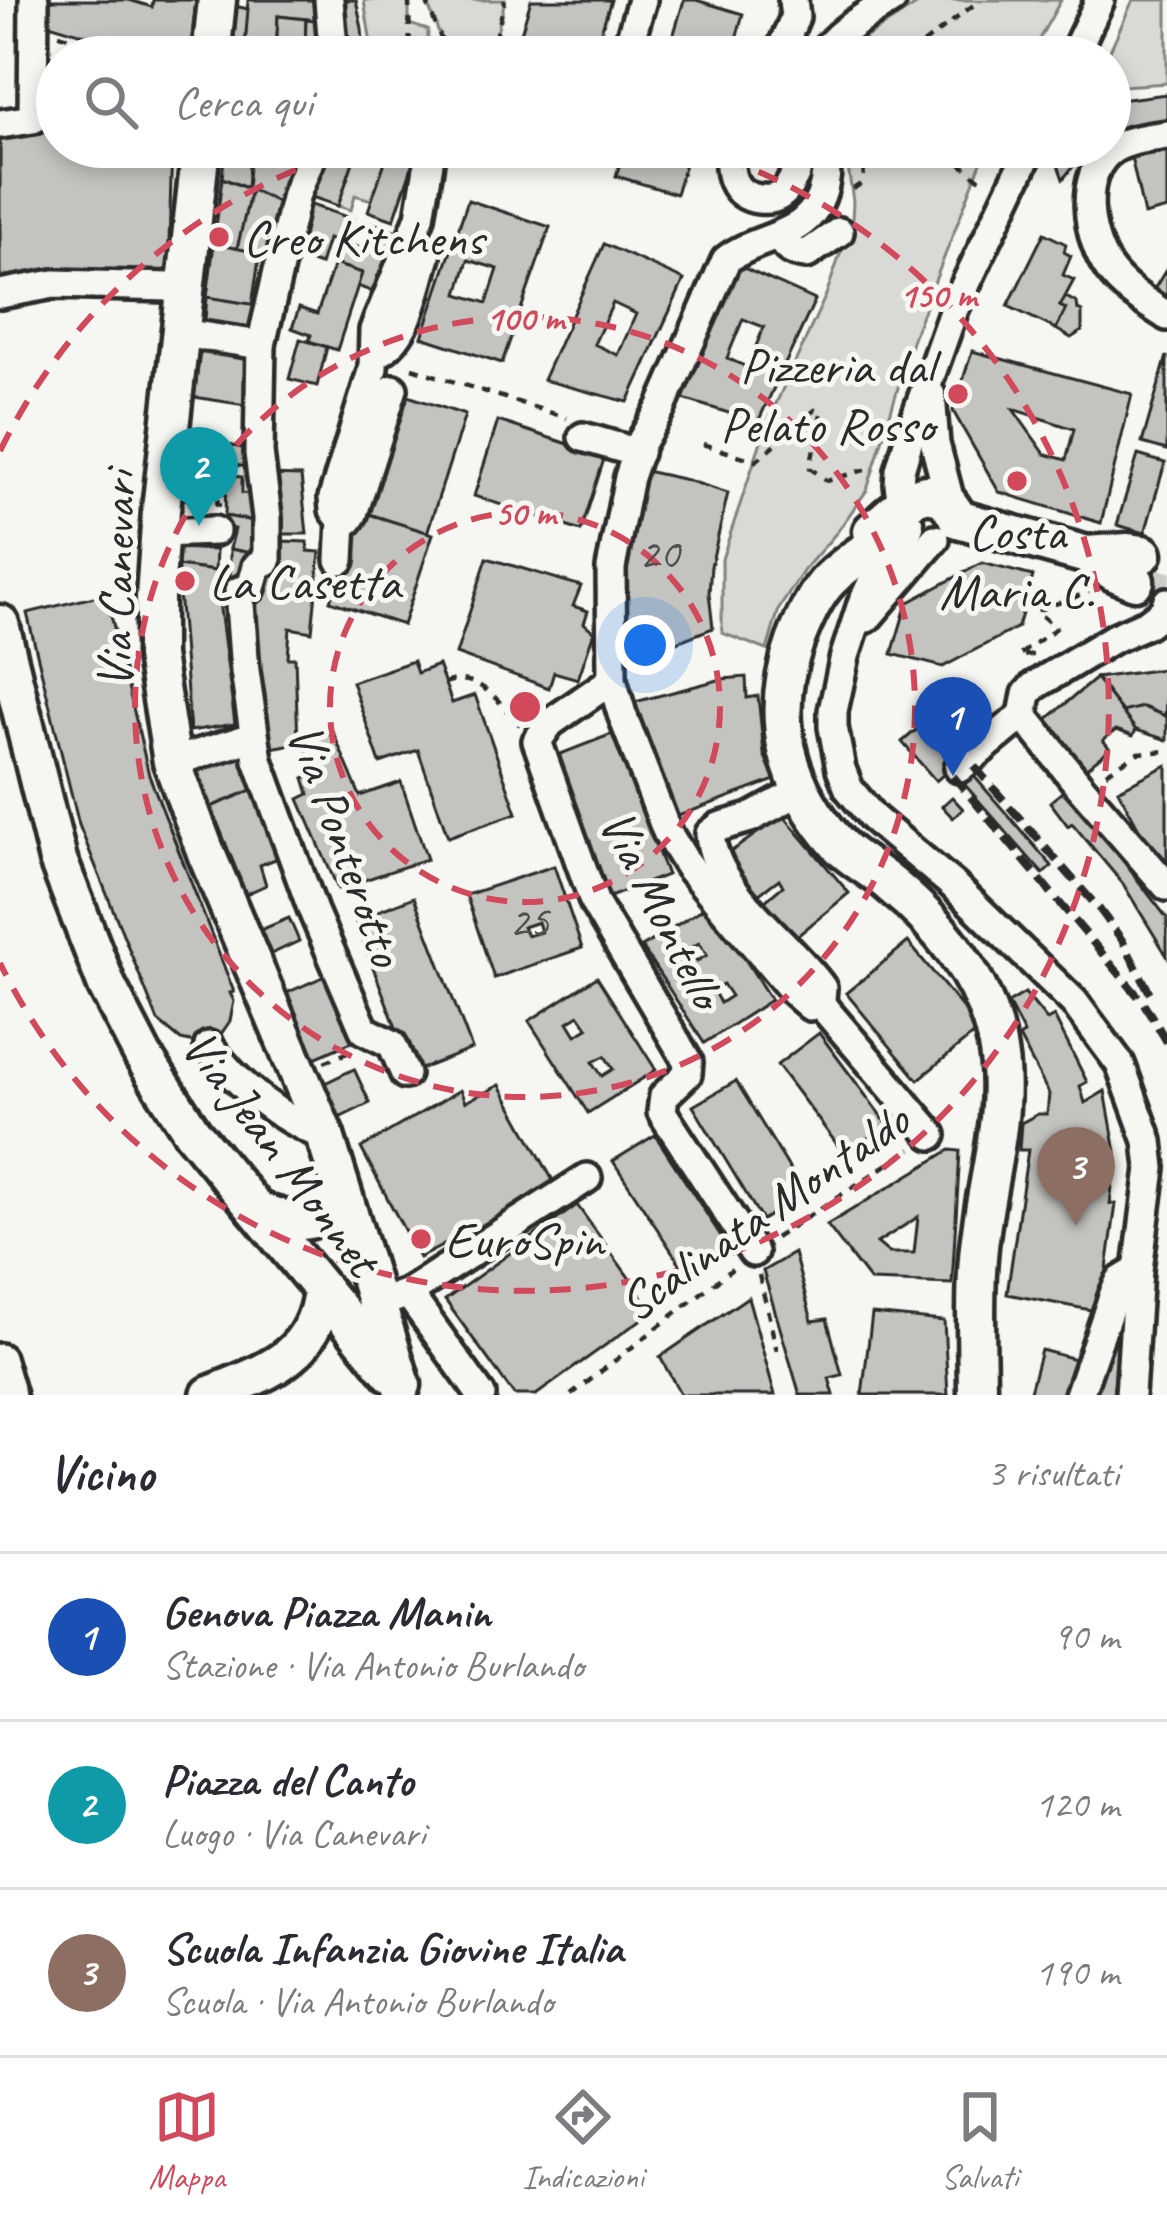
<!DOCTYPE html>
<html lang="it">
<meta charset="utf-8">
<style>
:root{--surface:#fff;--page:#f7f7f7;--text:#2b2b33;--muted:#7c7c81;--line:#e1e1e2;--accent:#d1495b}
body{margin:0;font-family:Caveat,sans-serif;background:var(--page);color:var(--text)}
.you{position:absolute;left:645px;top:645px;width:42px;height:42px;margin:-30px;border:9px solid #fff;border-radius:50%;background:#1a73e8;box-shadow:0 0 0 18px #1a73e833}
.badge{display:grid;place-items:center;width:78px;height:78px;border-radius:50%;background:var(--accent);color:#fff;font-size:39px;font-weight:700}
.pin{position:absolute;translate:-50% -99px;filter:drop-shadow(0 3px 6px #0008)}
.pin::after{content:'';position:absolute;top:63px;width:42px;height:36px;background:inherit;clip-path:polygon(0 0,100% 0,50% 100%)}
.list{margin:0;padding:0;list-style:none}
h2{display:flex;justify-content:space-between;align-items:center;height:156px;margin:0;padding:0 48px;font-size:51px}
h2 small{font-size:39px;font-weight:400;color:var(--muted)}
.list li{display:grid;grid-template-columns:78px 1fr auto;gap:36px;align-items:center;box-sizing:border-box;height:168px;padding:0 48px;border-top:3px solid var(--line)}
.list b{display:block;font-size:45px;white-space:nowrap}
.list p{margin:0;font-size:39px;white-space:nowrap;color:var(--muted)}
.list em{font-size:39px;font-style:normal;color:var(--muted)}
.icon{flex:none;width:66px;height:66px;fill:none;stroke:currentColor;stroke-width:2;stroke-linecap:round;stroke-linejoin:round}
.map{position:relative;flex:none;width:1167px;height:1395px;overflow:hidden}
.search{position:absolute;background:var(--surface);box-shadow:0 6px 18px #0003;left:36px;right:36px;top:36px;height:132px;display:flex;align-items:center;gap:30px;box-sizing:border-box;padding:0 42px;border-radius:66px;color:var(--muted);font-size:45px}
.sheet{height:660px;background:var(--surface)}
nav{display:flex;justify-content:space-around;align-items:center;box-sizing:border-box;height:168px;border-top:3px solid var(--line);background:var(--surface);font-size:33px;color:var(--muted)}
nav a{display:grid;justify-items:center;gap:6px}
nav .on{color:var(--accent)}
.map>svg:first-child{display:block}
</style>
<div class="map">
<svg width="1167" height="1395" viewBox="0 0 1167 1395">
<rect width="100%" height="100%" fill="#f6f6f2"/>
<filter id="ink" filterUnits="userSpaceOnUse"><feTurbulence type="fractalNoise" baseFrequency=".00833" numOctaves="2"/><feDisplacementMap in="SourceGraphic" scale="24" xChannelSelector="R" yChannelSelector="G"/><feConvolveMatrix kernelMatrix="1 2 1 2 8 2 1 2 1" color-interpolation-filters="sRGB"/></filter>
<g filter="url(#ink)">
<g fill="#d9d9d5" stroke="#828280" stroke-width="3">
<path d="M 364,0 L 409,0 L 409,24 L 428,30 L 427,57 L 373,57 Z"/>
<path d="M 426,0 L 505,0 L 491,57 L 448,57 Z"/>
<path d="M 924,0 L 1061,0 L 1029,57 L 844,57 L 865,38 Z"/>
<path d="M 1133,0 L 1167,0 L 1167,83 L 1122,86 L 1110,75 L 1110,57 L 1107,57 Z"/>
<path d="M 358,147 L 390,147 L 372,200 L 355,195 L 351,210 L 338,206 Z"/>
<path d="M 845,147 L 987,147 L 914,335 L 867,490 L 837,532 L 804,570 L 779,609 L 767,650 L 722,633 L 722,559 L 767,423 L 826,295 L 852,220 L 853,201 Z"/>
</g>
<g fill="#c3c3c0" stroke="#2b2b2b" stroke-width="3" fill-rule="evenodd">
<path d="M 50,0 L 129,0 L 152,7 L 153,0 L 196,0 L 190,57 L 143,52 L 49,24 Z"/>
<path d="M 248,0 L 320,0 L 326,21 L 278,16 L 276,57 L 244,57 Z"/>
<path d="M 346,0 L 356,0 L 362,28 L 364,57 L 340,57 L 336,3 Z"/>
<path d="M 531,0 L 611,0 L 593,57 L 525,57 L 515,53 Z"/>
<path d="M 684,0 L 696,0 L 743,14 L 731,57 L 667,57 Z"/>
<path d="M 226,4 L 248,9 L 244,57 L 221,57 Z"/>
<path d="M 278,16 L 306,19 L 305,57 L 276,57 Z"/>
<path d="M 306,19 L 326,21 L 325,50 L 305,48 Z"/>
<path d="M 1167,94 L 1167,127 L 1130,133 L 1110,130 L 1110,101 Z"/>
<path d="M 57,128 L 57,147 L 172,147 L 168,274 L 52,271 L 0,279 L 0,133 Z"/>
<path d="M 225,147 L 251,147 L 247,188 L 222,178 Z"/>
<path d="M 251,147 L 279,147 L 306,153 L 282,204 L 247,188 Z"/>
<path d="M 325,147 L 358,147 L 338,206 L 309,196 Z"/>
<path d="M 390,147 L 404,147 L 417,152 L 394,220 L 368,211 Z"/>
<path d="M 527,147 L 577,147 L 573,161 Z"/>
<path d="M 625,147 L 690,147 L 676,194 L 616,176 Z"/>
<path d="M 1062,147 L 1091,147 L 1088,153 L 1085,152 L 1063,179 L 1056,159 Z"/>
<path d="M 1167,150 L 1167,209 L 1144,215 L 1131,157 Z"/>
<path d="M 222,178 L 251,190 L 237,249 L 214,244 Z"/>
<path d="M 251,190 L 282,204 L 269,254 L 237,249 Z"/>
<path d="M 468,200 L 550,227 L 502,363 L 422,337 ZM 468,260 L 498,269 L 487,303 L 458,294 Z"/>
<path d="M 305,203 L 353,219 L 348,234 L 340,231 L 336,242 L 328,239 L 320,265 L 289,255 Z"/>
<path d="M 372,223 L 399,232 L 383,280 L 377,277 L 373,292 L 357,286 L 362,273 L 334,264 L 341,242 L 364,249 Z"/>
<path d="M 1044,233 L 1066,244 L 1064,252 L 1071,256 L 1063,275 L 1074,280 L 1060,306 L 1066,309 L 1056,329 L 1008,306 Z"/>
<path d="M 214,244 L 260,253 L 252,305 L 207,297 Z"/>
<path d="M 604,244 L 684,280 L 628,402 L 543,380 ZM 613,303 L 636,314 L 618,355 L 594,344 Z"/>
<path d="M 334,264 L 362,273 L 337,350 L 309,341 L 311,335 L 292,328 L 299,308 L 317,314 Z"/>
<path d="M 737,265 L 815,300 L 758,422 L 680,398 ZM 743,319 L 764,327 L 747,367 L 727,358 Z"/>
<path d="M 1167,268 L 1167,299 L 1153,291 Z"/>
<path d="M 207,297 L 263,306 L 258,334 L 204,332 Z"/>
<path d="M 1066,297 L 1077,303 L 1078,310 L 1082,312 L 1082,331 L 1071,338 L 1056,329 L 1066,309 L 1060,306 Z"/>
<path d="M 300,339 L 327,347 L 317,386 L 289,379 Z"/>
<path d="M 201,344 L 257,351 L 252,406 L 194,397 Z"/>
<path d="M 972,351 L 1132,394 L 1101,523 L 999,492 L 953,411 ZM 1013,409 L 1074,429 L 1066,460 L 1045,454 Z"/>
<path d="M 1167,356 L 1167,450 L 1142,443 Z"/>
<path d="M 402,394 L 465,415 L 427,533 L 363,512 Z"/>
<path d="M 498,421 L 605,456 L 581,531 L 474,496 Z"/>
<path d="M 224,444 L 247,449 L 247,467 L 213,462 L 215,451 L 223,453 Z"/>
<path d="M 192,450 L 214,453 L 207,502 L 185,499 Z"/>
<path d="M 1138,455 L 1165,463 L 1145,533 L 1117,525 Z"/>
<path d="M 641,470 L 687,480 L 728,493 L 711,566 L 709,593 L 713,628 L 664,647 L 649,648 L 636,642 L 624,629 L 623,594 Z"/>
<path d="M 226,475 L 242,477 L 242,493 L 260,495 L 259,522 L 225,516 Z"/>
<path d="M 268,475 L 301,476 L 307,534 L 281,534 L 272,510 Z"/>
<path d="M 359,511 L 433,534 L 403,625 L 330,601 Z"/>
<path d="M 225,516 L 259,522 L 256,554 L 230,549 L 235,529 L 223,526 Z"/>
<path d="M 281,541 L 307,542 L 308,551 L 320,552 L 312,632 L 290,628 L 288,658 L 295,658 L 298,743 L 266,749 L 254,658 L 254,627 L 260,571 L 278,571 Z"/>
<path d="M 177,548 L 216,550 L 215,571 L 177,566 Z"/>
<path d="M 230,549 L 256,554 L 250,582 L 230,580 Z"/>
<path d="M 487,558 L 581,586 L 573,606 L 588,611 L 584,623 L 594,632 L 578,679 L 554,672 L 549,688 L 456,654 Z"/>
<path d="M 982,563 L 1033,576 L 1018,627 L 943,667 L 892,654 L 907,603 Z"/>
<path d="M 177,566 L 215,571 L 235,724 L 190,731 Z"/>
<path d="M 106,594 L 149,775 L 234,992 L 230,993 L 234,1001 L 230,1021 L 221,1034 L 213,1041 L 200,1044 L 181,1040 L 158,1021 L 79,825 L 27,613 Z"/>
<path d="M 413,661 L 417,673 L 438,665 L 452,703 L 475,695 L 517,813 L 448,837 L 418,750 L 380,763 L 352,682 Z"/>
<path d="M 1163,669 L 1162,675 L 1167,683 L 1165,716 L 1143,707 L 1122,712 L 1096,678 Z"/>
<path d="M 746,677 L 747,698 L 758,696 L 764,754 L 775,780 L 673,818 L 631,703 L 722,679 Z"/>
<path d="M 1096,678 L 1136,730 L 1133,736 L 1116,730 L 1103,740 L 1110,749 L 1079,774 L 1040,725 Z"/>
<path d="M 946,704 L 980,743 L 936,781 L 902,742 Z"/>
<path d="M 1143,707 L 1165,716 L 1167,711 L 1167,740 L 1136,730 L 1122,712 Z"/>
<path d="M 333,732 L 360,796 L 401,782 L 427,859 L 338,889 L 299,799 L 309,794 L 304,778 L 314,774 L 304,741 Z"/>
<path d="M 612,734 L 667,875 L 602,900 L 550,758 Z"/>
<path d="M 240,748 L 257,788 L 211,807 L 194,765 Z"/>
<path d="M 960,760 L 1052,866 L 1043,874 L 951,769 Z"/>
<path d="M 1167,765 L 1167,865 L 1140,831 L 1118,790 Z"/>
<path d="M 257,788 L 278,858 L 260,865 L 266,885 L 246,894 L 211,807 Z"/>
<path d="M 1067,788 L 1167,918 L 1167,956 L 1123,884 L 1072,823 L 1068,826 L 1050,802 Z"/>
<path d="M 952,797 L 963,809 L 953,818 L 942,806 Z"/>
<path d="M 783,815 L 849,893 L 795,938 L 764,902 L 783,886 L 779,879 L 758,895 L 726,855 Z"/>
<path d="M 554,866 L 582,948 L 494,978 L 466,895 ZM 538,922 L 541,932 L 527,936 L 523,927 Z"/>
<path d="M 414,897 L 472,1049 L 413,1072 L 355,920 Z"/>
<path d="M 710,904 L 771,1000 L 704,1043 L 642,947 ZM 699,943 L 707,955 L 697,961 L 689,949 ZM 723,984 L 731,996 L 720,1003 L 713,990 Z"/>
<path d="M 289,918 L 299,941 L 269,955 L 258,931 Z"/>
<path d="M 908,942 L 980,1029 L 918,1080 L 846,993 Z"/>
<path d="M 325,976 L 354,1041 L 310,1060 L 282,995 Z"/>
<path d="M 597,977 L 656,1070 L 588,1113 L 529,1021 ZM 579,1015 L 588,1028 L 576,1035 L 568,1022 ZM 605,1056 L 613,1069 L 602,1076 L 593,1062 Z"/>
<path d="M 1025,993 L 1047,1020 L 1054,1016 L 1087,1082 L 1080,1086 L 1085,1103 L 1105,1091 L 1116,1152 L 1110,1204 L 1116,1204 L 1101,1312 L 1007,1294 L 1028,1150 L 1019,1150 L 1021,1123 L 1038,1114 L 1047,1114 L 1049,1094 L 1019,1037 L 1024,1034 L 1008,1003 Z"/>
<path d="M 819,1033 L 887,1124 L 845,1155 L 777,1065 Z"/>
<path d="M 354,1069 L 370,1103 L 339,1118 L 323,1084 Z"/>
<path d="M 736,1081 L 805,1194 L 762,1220 L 693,1106 Z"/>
<path d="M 500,1085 L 556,1186 L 419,1258 L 361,1148 L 460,1090 L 465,1102 Z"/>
<path d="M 655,1135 L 730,1250 L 688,1276 L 613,1161 Z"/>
<path d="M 950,1150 L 960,1151 L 952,1284 L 870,1281 L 827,1225 ZM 918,1217 L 914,1253 L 889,1253 L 877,1243 Z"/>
<path d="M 577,1205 L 653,1311 L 536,1395 L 514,1395 L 445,1300 Z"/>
<path d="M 794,1253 L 812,1321 L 827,1319 L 842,1375 L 829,1378 L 834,1395 L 800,1395 L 763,1271 Z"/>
<path d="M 748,1297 L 775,1395 L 681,1395 L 660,1357 Z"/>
<path d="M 872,1314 L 944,1321 L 948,1395 L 862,1395 Z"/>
<path d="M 1108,1337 L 1119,1339 L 1113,1395 L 1090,1395 Z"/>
<path d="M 1041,1350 L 1079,1360 L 1070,1395 L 1029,1395 Z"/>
</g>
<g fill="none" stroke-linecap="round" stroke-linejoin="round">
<path stroke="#cdcdca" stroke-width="36" stroke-dasharray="36 18" stroke-linecap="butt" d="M 1135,581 L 1167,590"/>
<defs>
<g id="minor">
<path d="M 329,0 L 332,36 L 329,57"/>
<path d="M 625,57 L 642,0"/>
<path d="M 778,57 L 795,17 L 793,0"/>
<path d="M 821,57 C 835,32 868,15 892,0"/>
<path d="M 1073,57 L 1100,0"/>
<path d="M 0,124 L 33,119 L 34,0"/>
<path d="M 1167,135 C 1149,138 1129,139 1113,149 C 1077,173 1087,239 1109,269 C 1124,290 1146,302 1167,316"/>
<path d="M 315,147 L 296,194 L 261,345 L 259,453 L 267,517 L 267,561 L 257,566 L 251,588 L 239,591 L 245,671 L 258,760 L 313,911 L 364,1030 L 392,1044 L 405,1074"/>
<path d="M 732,147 C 726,171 732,196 759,199 C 770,200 778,199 786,190 C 788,189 795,175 796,173 L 788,147"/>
<path d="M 779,236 C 786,249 792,253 807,254 L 839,232"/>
<path d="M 0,294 L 54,284 L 170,287"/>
<path d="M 181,333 L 261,345"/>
<path d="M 375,349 L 382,351 C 410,332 416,287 426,257"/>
<path d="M 393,389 L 353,514 L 349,520 L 342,520 L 334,510 L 333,498 L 373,368 L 374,330 L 420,217 L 430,156 L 426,147"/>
<path d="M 931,395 L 935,444 L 951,505"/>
<path d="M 583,437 L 638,453"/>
<path d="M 902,505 L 899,484 L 900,470 L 914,422 L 954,309 L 1031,147"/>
<path d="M 159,533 L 215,531"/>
<path d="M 906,536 L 883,559 L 862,604 L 845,656 L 833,711 L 833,727 L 841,769 L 849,789 L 873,818 L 953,885 L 1074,1002 L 1120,1064 L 1148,1141 L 1151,1168 L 1138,1270 L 1130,1395"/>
<path d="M 340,560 L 342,520"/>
<path d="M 867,618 L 935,539"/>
<path d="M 612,680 L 550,723 L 537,741 L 595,904 L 688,1062 L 687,1074 L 664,1096 L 662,1112 L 753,1252"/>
<path d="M 1023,715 L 1078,784 L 1167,886"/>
<path d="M 1023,715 L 1027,694 L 1034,686 L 1114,638 L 1148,623 L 1165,610 L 1167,602"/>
<path d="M 172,762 L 253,737"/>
<path d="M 959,768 L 1023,715"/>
<path d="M 800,791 L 750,818 L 719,827 L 710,834 C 714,892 790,942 822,988 L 821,999 L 810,1006 L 795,993 L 688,866 L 667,832 L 622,714 L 612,680 L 611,568 L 629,477 L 641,442 L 661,408 L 726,260 C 760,233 812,240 824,186 C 827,172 827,160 823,147"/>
<path d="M 819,1002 L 932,1135"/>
<path d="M 209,1046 C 237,1086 280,1119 325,1136"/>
<path d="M 408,1293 L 481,1395"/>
<path d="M 376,1305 L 408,1293 L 587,1178"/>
<path d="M 0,1358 L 11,1395"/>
<path d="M 1079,1395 L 1114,1294 L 1120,1281 L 1138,1270"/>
</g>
<g id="major">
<path d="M 211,57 L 217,0"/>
<path d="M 201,147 L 161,510 L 155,598 L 155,656 L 172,762 L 206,853 L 325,1136 L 402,1385"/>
<path d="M 958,519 L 1087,555 L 1114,572 L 1135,581"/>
<path d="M 905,526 C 880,542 852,558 830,579 C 814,595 803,621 795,642 C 768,717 786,787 839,845 C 853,860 874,870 890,884 C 940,925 982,975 996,1040 C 1012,1113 983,1185 978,1258 C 974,1303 977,1350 977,1395"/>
<path d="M 872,531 C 899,508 934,467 958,519"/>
<path d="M 1087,555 L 1128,552 L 1143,554"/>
<path d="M 0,624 L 58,860 L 107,986 L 143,1056 L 192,1132 L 391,1373"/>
<path d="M 261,1212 C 301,1226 324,1229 339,1182"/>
<path d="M 210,1395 C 266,1372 313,1359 322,1292"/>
</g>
</defs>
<use href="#minor" stroke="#2b2b2b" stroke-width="36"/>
<use href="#major" stroke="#2b2b2b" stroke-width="45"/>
<g stroke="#2b2b2b" stroke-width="4.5" stroke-dasharray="9 9" stroke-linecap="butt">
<path d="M 409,0 L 410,57"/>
<path d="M 426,0 L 448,57"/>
<path d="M 59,34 L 134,57"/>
<path d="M 491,57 L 505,0"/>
<path d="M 911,57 L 918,48 L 980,0"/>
<path d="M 927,147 L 951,156 L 983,182"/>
<path d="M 853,189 L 862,183 L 868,147"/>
<path d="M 412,368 L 567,418"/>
<path d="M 703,444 L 756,461 L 815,410 L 820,409 L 821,414 L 810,468 L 827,481 L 868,469 L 875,470"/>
<path d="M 221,505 L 217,504 L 223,466 L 235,468"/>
<path d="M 1033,655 L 1018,656 L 1056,628 L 1036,611 L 1089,592"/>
<path d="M 445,683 C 478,670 500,703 520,725"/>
<path d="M 1106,773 L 1138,753 L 1167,751"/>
<path d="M 324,1062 L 352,1051"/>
<path d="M 775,1238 L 911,1149"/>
<path d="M 759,1275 L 777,1351"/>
<path d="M 571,1395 L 732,1269"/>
</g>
<use href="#minor" stroke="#f6f6f2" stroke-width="27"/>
<use href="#major" stroke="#f6f6f2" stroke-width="36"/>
<g stroke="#2b2b2b" stroke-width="8" stroke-dasharray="18 9" stroke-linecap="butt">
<path d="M 974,766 L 1100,910 L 1122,940 L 1152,997"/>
<path d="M 953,776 L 1143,1002 L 1167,1042"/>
</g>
</g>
</g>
<g fill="none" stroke="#d1495b" stroke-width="6" stroke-dasharray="21 15">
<circle cx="525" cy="707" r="195"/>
<circle cx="525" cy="707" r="390"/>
<path d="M0 451A584 584 0 0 1 359 147M691 147A584 584 0 1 1 0 963"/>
</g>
<g fill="#d1495b" stroke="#f6f6f2" stroke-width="4.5">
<circle cx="219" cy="237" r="12"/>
<circle cx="958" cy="394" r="12"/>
<circle cx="1017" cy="481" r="12"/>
<circle cx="185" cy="581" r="12"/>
<circle cx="421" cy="1239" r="12"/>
</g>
<g text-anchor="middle" stroke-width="10" stroke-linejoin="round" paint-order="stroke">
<g font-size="45" fill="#515150">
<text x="659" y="568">20</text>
<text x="529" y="936">25</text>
</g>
<g font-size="51" fill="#2b2b2b" stroke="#f6f6f2" text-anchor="start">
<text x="243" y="255">Creo Kitchens</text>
<text x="934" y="383" text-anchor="end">Pizzeria dal<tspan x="934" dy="59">Pelato Rosso</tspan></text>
<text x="1017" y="549" text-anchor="middle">Costa<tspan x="1017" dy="59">Maria C.</tspan></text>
<text x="209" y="599">La Casetta</text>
<text x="445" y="1257">EuroSpin</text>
</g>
<g font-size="51" fill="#2b2b2b" stroke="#f6f6f2">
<text transform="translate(115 580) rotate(-89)" y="18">Via Canevari</text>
<text transform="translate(347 844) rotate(70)" y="18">Via Ponterotto</text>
<text transform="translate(663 908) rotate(63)" y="18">Via Montello</text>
<text transform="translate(282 1152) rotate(53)" y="18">Via Jean Monnet</text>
<text transform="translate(763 1211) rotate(-35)" y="18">Scalinata Montaldo</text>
</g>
</g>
<circle cx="525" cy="707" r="18" fill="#d1495b" stroke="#f6f6f2" stroke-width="6"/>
<g font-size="36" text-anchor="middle" font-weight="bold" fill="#d1495b" stroke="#f6f6f2" stroke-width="10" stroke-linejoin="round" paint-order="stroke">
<text x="938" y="307">150 m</text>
<text x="525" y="330">100 m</text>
<text x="525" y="525">50 m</text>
</g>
</svg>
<div class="you"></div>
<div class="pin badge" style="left:953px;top:776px;background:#1a4fb4">1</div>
<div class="pin badge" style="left:199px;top:526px;background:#0f9aa8">2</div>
<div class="pin badge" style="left:1076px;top:1226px;background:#8d6e63">3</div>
<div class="search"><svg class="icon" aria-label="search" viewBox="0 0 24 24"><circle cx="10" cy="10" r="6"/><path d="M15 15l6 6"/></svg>Cerca qui</div>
</div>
<section class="sheet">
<h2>Vicino<small>3 risultati</small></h2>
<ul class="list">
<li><span class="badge" style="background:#1a4fb4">1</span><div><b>Genova Piazza Manin</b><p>Stazione · Via Antonio Burlando</p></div><em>90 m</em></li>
<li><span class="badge" style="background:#0f9aa8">2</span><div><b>Piazza del Canto</b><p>Luogo · Via Canevari</p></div><em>120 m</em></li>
<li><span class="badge" style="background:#8d6e63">3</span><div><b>Scuola Infanzia Giovine Italia</b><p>Scuola · Via Antonio Burlando</p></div><em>190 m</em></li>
</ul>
</section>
<nav>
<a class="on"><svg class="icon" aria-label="map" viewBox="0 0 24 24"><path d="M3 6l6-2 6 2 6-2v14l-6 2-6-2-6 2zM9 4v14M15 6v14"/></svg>Mappa</a>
<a><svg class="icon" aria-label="directions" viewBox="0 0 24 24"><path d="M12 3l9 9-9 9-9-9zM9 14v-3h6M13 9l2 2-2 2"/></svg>Indicazioni</a>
<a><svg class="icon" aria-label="saved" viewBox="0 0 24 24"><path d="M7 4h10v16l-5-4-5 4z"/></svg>Salvati</a>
</nav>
